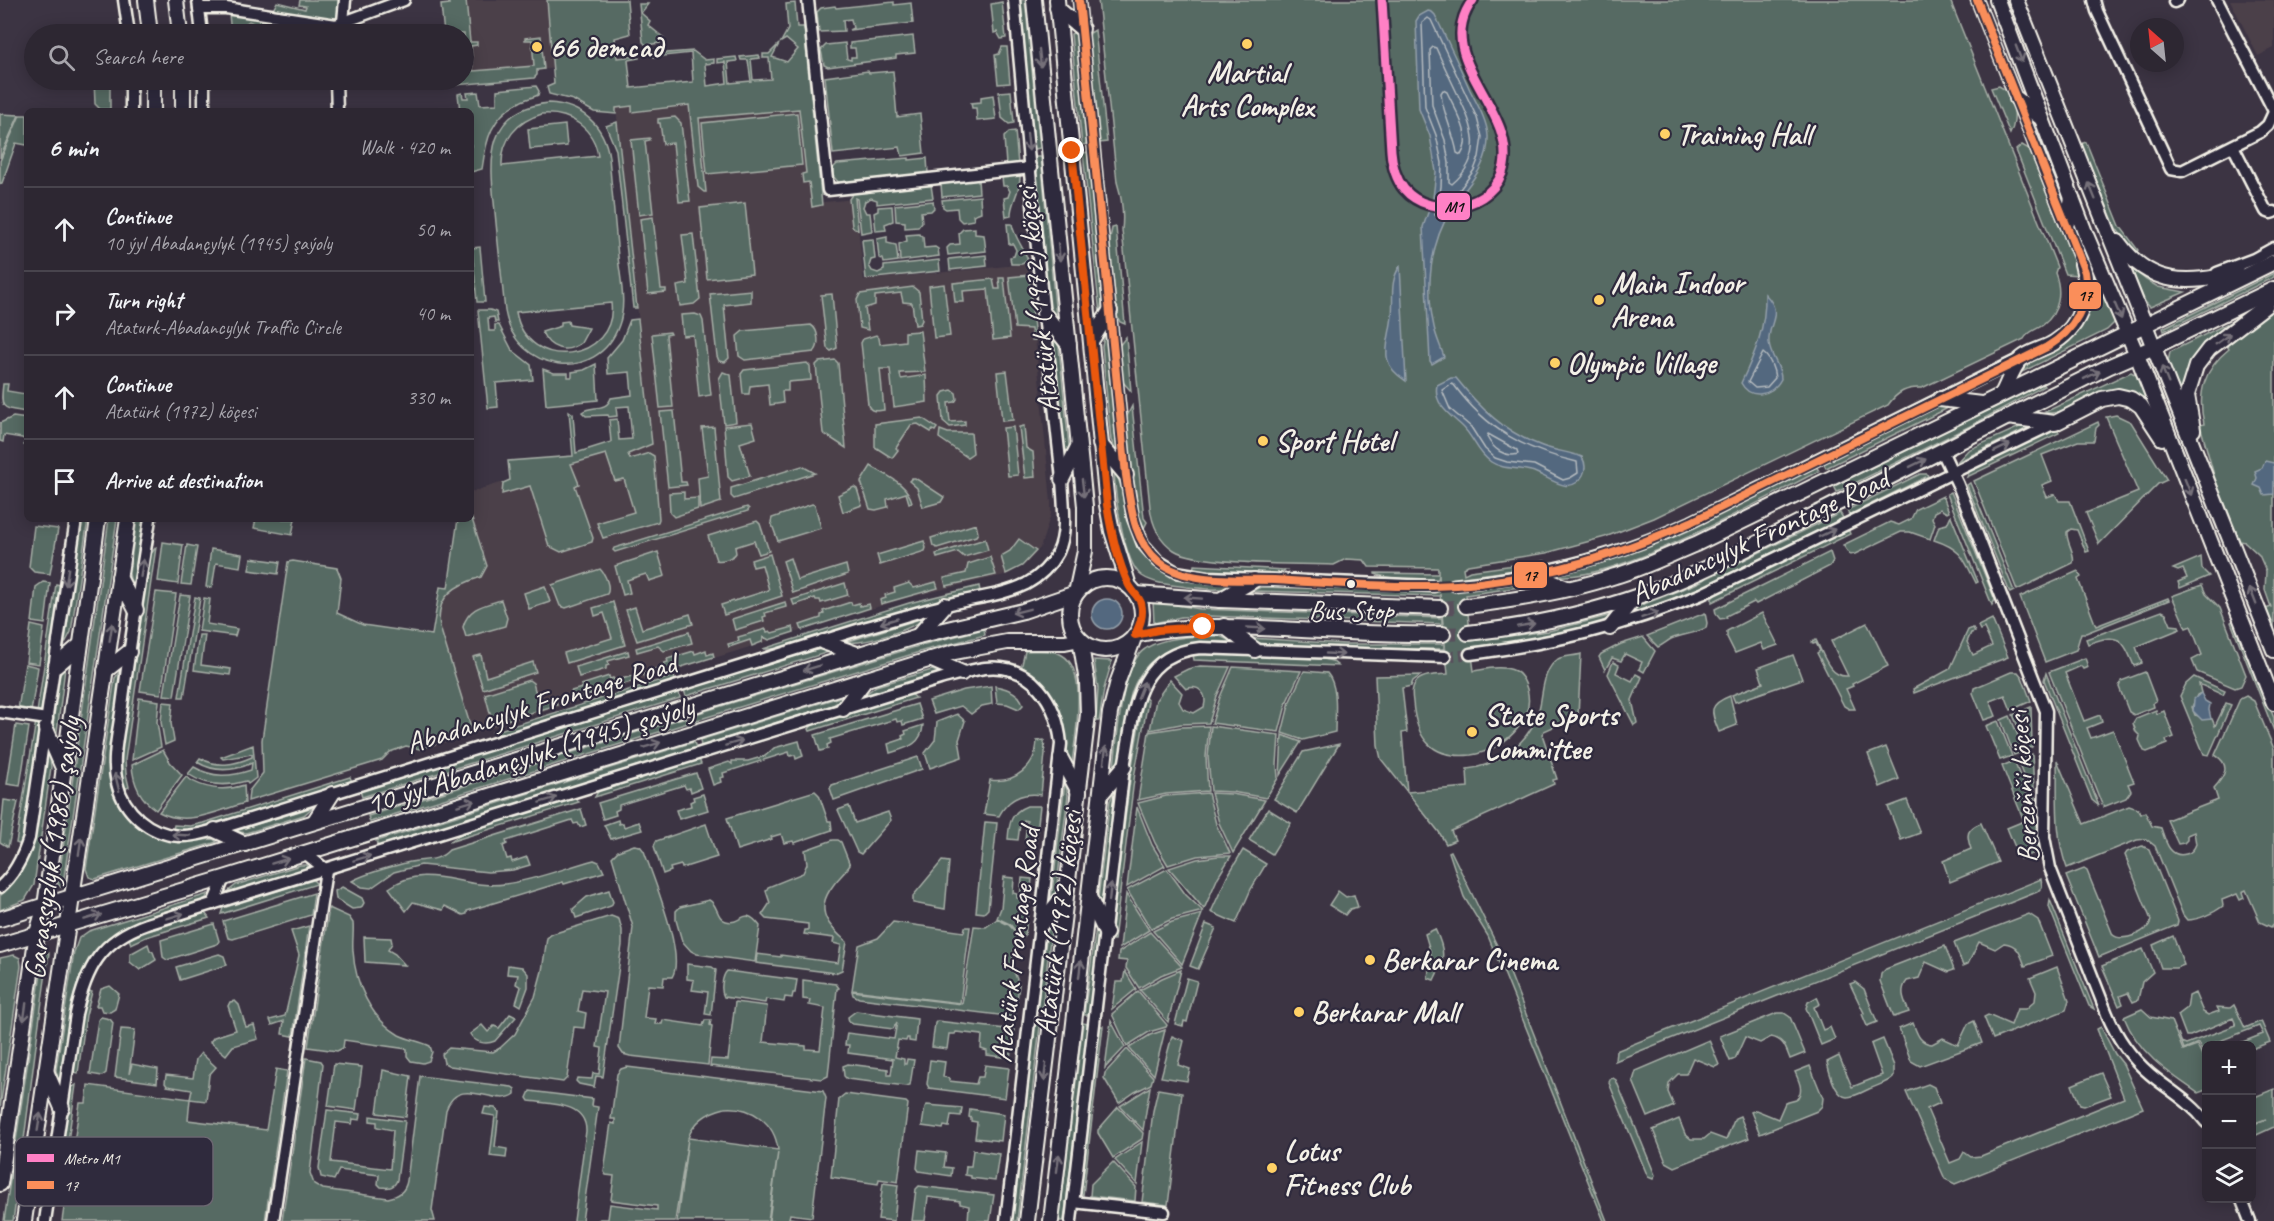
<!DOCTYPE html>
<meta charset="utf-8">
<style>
:root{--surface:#2d2732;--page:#39333e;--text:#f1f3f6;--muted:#a7a5ac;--line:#48444d}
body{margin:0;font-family:Caveat,sans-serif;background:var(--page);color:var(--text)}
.controls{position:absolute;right:18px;bottom:18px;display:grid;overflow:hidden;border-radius:9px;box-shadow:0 3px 15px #0003}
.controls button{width:54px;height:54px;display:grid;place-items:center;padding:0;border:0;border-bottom:2px solid var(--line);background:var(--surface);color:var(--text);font:30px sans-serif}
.compass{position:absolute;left:2130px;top:18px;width:54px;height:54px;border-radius:50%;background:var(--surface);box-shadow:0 3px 15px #0003;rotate:333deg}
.stop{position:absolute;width:18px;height:18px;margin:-14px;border:4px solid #ea580c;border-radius:50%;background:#fff}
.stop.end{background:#ea580c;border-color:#fff;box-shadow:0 2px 6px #0008}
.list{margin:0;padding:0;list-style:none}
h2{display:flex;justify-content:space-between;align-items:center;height:78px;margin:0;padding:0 24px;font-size:26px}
h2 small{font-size:20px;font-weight:400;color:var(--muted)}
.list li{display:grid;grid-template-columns:39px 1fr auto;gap:18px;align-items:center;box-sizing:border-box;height:84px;padding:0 24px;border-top:2px solid var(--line)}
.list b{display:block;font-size:22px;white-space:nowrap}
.list p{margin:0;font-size:20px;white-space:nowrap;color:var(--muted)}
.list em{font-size:20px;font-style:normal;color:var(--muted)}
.icon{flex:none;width:33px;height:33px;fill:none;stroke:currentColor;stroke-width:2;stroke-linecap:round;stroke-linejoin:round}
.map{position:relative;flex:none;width:2274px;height:1221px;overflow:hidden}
.search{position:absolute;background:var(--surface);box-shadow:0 3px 15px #0003;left:24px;top:24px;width:450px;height:66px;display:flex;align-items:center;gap:15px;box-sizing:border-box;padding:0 21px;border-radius:33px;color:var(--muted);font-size:22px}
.panel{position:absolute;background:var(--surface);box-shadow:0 3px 15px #0003;left:24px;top:108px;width:450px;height:414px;border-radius:9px}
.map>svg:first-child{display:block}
</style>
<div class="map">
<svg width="2274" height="1221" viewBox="0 0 2274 1221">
<rect width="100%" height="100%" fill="#3c3443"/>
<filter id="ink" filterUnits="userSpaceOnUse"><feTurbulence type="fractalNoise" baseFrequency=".0167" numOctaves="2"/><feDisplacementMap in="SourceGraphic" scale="12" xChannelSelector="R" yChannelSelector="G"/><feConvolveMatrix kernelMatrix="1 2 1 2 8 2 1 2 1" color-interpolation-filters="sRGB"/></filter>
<g filter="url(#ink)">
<g fill="#4b3f4a">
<path d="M 448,0 L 606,0 L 601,64 L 464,77 L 464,34 Z"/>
<path d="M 2230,0 L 2274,0 L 2274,48 L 2258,56 Z"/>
<path d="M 803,88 L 815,203 L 855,199 L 864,280 L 1028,264 L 1051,502 L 1051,514 L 1040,548 L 1026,564 L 1009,574 L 906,598 L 431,747 L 424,689 L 440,587 L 448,588 L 458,519 L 471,519 L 471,492 L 651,437 L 616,108 Z"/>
</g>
<g fill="#576a63" stroke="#a6aea6" stroke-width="1.5" fill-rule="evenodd">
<path d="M 300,0 L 341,0 L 338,19 L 273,10 L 277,2 L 305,9 L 306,6 L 299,5 Z"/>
<path d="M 448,0 L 466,0 L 470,42 L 477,42 L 477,45 L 471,46 L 473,71 L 534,66 L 532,40 L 525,40 L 525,38 L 541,36 L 544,69 L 537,70 L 537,75 L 534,78 L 443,86 L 441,80 L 464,80 L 464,34 L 444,34 L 441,5 L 449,4 Z"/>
<path d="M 547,0 L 627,0 L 630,34 L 615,38 L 617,58 L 638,56 L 639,58 L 628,60 L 631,88 L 693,82 L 691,53 L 654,57 L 654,54 L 693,51 L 705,60 L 714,59 L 714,63 L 705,64 L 707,86 L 727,83 L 725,62 L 717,63 L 717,59 L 736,57 L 737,61 L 728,62 L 730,83 L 751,81 L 748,60 L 741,60 L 740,57 L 759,55 L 760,58 L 751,59 L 753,80 L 771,79 L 769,58 L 763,58 L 763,54 L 769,54 L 779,44 L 772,57 L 787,62 L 798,49 L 786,39 L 781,42 L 788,29 L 786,4 L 795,3 L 797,27 L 804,27 L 822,205 L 812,207 L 809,182 L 803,183 L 802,174 L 806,173 L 799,109 L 699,118 L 706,192 L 704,192 L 698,187 L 689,105 L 632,112 L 632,106 L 616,108 L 616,114 L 594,112 L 573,100 L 549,94 L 547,87 L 554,84 Z"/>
<path d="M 1019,0 L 1025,0 L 1040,148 L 1035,149 Z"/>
<path d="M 1098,0 L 1950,0 L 2057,267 L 2055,273 C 2062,291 2060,312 2043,325 C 2036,330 2028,331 2024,339 L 1922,388 C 1907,387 1897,392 1888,405 L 1654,518 L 1605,537 L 1546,553 L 1468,565 L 1463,568 L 1464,574 L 1470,571 L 1544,561 L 1539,567 L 1464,577 L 1465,589 L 1533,581 L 1540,584 L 1466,595 L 1471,641 L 1549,631 L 1612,615 C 1591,636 1503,643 1471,647 L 1474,671 C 1487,669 1502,665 1515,671 C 1521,674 1525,682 1527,689 C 1536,722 1501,751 1471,755 C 1432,759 1416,739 1413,702 C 1412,695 1411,687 1417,681 C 1425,674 1438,675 1448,674 L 1440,594 L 1440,596 L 1251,591 L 1261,587 L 1440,592 L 1439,575 L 1438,579 C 1417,579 1395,581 1375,574 L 1375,573 L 1438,574 L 1438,568 L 1369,567 L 1364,560 L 1346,559 L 1334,565 C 1301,564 1197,565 1174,550 C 1159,540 1152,525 1150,507 L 1122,230 C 1124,213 1122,198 1117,182 Z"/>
<path d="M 894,2 L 894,5 L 911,3 L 913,23 L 849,30 L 853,28 L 851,19 L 843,20 L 844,31 L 819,32 L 817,12 L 821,8 L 835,6 L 836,8 Z"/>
<path d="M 1002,2 L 1006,38 L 1001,39 L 997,32 L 994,33 L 991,4 Z"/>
<path d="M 639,4 L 648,4 L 641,13 L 650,21 L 648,25 L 664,38 L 660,43 L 646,45 L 643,42 Z"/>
<path d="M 229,14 L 265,19 L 263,30 L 257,28 L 255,24 L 249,21 L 242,26 L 243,34 L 231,34 Z"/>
<path d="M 1095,30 L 1107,142 L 1099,143 L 1088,40 L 1090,33 Z"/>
<path d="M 1073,33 L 1076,34 L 1087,144 L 1082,145 L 1071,34 Z"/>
<path d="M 913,36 L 915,53 L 896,55 L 896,58 L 828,67 L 824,65 L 821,50 L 826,45 L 845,43 L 847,59 L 851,60 L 851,57 L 856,57 L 855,48 L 850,48 L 850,43 Z"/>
<path d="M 1002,47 L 1007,47 L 1010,83 L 998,84 L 995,55 L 999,54 Z"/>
<path d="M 868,71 L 869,73 L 893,71 L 897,117 L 920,114 L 924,153 L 902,156 L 900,147 L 833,154 L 825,77 Z"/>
<path d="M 94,80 L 110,80 L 110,109 L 100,109 L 95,104 Z"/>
<path d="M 536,86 L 539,91 L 538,95 C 532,98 525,99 520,102 C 491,116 486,140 482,169 L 471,172 L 471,111 L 460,111 L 458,94 L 462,93 L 463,98 L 468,98 L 467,93 L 478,92 L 480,105 L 497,104 L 497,90 Z"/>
<path d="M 1999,86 C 2015,93 2018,119 2010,134 L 1991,88 Z"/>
<path d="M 1011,91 L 1014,123 L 1009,124 L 1002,118 L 999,92 Z"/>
<path d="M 993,95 L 996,119 L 977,121 L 976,108 L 972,108 L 971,103 L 981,102 L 981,97 Z"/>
<path d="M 549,103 C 581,105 604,124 609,157 C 612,190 615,223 618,257 C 620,278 627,304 619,325 C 598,385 515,373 505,311 C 502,282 499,253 496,223 C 492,173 477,110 549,103 ZM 542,114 C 570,112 594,128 598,156 L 502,166 C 501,140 517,121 542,114 ZM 611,303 C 618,361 527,375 516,312 Z"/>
<path d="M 797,113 L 802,165 L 707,174 L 702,123 Z"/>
<path d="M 0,114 L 19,115 L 0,158 Z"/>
<path d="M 20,115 L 27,115 L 27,145 L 16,143 L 2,183 L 0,184 L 0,161 Z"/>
<path d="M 675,117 L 681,123 L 690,201 L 679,202 L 673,143 L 663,144 L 660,123 L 658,123 L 658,119 Z"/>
<path d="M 617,122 L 637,308 L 633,308 L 616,150 L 606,126 Z"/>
<path d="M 565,125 L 567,146 L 530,149 L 528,129 Z"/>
<path d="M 1015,131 L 1018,164 L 1006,165 L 1004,137 L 1009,132 Z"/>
<path d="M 650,138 L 650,140 L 645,141 L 653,213 L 639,215 L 631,140 Z"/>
<path d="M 2086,142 L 2120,226 L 2138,250 L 2134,253 L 2116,228 L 2081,144 Z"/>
<path d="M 2022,145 L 2029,149 L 2079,275 L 2065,274 L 2016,150 Z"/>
<path d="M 1088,152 L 1102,301 L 1100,314 L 1083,153 Z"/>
<path d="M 1035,157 L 1041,157 L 1056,317 L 1049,307 Z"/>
<path d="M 909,158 L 909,160 L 927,158 L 928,173 L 839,183 L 833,176 L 833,168 L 837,164 Z"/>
<path d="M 1020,175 C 1021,192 1010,203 1011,216 L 1006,217 L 1004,198 L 1008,197 L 1010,191 L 1007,186 L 1003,186 L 1002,177 Z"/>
<path d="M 978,180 L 979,193 L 942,197 L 941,184 Z"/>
<path d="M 931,185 L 933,198 L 877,204 L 877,200 L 871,198 L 865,201 L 863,207 L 866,213 L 870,213 L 872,231 L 861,233 L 857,199 L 855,198 L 858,230 L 852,226 L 849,199 L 853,193 Z"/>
<path d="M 980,196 L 981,212 L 973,215 L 974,220 L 962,222 L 958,218 L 957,208 L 946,209 L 943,207 L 942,200 Z"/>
<path d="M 933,201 L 934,208 L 931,211 L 921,212 L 922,222 L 918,227 L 905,228 L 905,222 L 896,221 L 895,205 Z"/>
<path d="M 745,203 L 752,274 L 707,279 L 700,208 Z"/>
<path d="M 892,206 L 893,221 L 885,224 L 886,230 L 876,231 L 874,213 L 878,211 L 878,207 Z"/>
<path d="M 653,217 L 661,289 L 666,289 L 666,292 L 648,294 L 640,219 Z"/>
<path d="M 2076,218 L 2115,322 L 2107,330 L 2022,372 C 2029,359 2045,357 2056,348 C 2073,337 2092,311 2093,290 C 2094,264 2074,243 2076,218 Z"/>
<path d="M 1007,224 L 1012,224 C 1014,237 1024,248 1028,260 L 1022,264 L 1011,264 L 1010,257 L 1014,256 L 1016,250 L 1013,244 L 1009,244 Z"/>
<path d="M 1116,227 L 1125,324 L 1120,322 L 1116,314 L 1109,245 L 1112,228 Z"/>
<path d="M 975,228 L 975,234 L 984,235 L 986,251 L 948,255 L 947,248 L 950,245 L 960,244 L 959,233 L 963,229 Z"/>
<path d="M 693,234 L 700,299 L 694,304 L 680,306 L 677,286 L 688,284 L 682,235 Z"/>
<path d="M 919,234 L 923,237 L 924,248 L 935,247 L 938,249 L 939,256 L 900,261 L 899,244 L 907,241 L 906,235 Z"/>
<path d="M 887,237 L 887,243 L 896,245 L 898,261 L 884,263 L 883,259 L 879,258 L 877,239 Z"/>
<path d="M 873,239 L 875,259 L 871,260 L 869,266 L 872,271 L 878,273 L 884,270 L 884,266 L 939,260 L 940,271 L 866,279 L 862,240 Z"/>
<path d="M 480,247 L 485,302 L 477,302 L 472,248 Z"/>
<path d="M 986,255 L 987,266 L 950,270 L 949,259 Z"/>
<path d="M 2131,268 L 2146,280 L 2158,287 L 2185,292 L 2150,307 L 2145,302 Z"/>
<path d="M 2274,273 L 2274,277 L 2164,331 L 2163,328 Z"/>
<path d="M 1029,275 L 1035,340 L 1032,340 L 1031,329 L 1015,328 L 1009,277 Z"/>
<path d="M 999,278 L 1004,278 L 1010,338 L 993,340 L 988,289 L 963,291 L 964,302 L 955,302 L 953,283 L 993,279 L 995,289 L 1000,289 Z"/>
<path d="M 944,284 L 950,336 L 934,338 L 929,286 Z"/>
<path d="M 913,287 L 919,292 L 922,320 L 920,324 L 915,325 L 912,303 L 903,302 L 901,293 L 875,296 L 875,305 L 865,308 L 868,330 L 860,328 L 857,300 L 860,294 Z"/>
<path d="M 751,290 L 751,302 L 724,305 L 729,358 L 725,362 L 719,361 L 717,356 L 710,294 Z"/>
<path d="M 832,294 L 837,348 L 831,351 L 827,348 L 821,295 Z"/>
<path d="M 2274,309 L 2274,628 L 2266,609 L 2271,607 L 2265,590 L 2266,571 L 2259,555 L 2245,542 L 2240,541 L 2215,479 L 2200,425 L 2204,424 C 2197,393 2204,369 2229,349 L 2226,344 Z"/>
<path d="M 490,310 L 496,312 L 498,322 L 495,322 L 494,317 L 488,318 L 489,331 L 495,331 L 495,325 L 499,325 L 512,350 L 531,365 L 533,380 L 496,383 L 498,407 L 488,408 L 478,310 Z"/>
<path d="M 695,314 L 701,316 L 703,321 L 711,395 L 699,397 L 693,335 L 683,336 L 681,315 Z"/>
<path d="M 638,319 L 652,444 L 628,454 L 630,459 L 649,453 L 654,456 L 659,519 L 658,522 L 603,538 L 597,523 L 634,512 L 624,479 L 615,481 L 606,454 L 571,464 L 579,484 L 575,486 L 593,538 L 592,542 L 561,552 L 549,546 L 530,486 L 502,494 L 503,483 L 510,480 L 508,461 L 573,456 L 569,411 L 573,414 L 576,453 L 611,442 L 609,420 L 617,419 L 619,440 L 632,439 L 629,406 L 616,407 L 617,416 L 609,417 L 608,415 L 586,416 L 582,412 C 592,405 606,412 611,398 L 632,395 L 630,372 L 608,374 L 607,358 L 622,340 L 630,320 Z"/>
<path d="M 568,321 L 569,325 L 589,328 L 581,343 C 566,354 549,349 542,332 L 561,326 L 561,322 Z"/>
<path d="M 2232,321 L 2235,322 L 2199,351 L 2189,367 L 2180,392 L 2168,362 L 2170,352 Z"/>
<path d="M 811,325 C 819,330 820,346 814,352 L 745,360 L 739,356 L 737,336 L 743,331 Z"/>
<path d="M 920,331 L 925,372 L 900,373 L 901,379 L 926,375 L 927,402 L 894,407 L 890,369 L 880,369 L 884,410 C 877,411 870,413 868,404 L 861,343 L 863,339 L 876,335 L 879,338 L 880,344 L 905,341 L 905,332 Z"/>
<path d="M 1106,331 L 1117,450 L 1116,451 L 1111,440 L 1102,346 Z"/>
<path d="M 670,332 L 671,334 L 666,335 L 673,407 L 660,408 L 652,334 Z"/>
<path d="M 1053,335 L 1059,347 L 1069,446 L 1065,457 Z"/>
<path d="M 1126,337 L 1131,391 L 1122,381 L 1119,346 Z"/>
<path d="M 835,360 L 838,363 L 846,448 L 823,433 L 816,365 L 819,362 Z"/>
<path d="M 807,363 L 810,366 L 811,380 L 788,382 L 788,391 L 782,391 L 783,403 L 770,405 L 768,384 L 750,386 L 749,394 L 743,394 L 741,374 L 744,370 Z"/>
<path d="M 596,364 L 598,400 L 546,405 L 543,369 L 554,373 L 568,373 L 568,377 L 572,377 L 572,372 L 584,370 Z"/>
<path d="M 1007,371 L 1013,420 L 1002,421 L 997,372 Z"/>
<path d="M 723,372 L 731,375 L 736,422 L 724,424 L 719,379 Z"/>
<path d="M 2131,372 L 2138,376 L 2150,404 C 2134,401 2123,387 2106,391 C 2088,395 2060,418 2045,412 Z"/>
<path d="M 3,384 L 8,384 L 7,391 L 25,394 L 27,388 L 27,412 C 2,408 0,410 3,384 Z"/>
<path d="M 2042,384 L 2044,386 L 1970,426 L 1837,492 L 1834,486 Z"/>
<path d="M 952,390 L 956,393 L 957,399 L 955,402 L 948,403 L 950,422 L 965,421 L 965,425 L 950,427 L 943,421 L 941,396 L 944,392 Z"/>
<path d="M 1132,406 L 1144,518 L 1147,522 L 1143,530 L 1138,518 L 1126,418 Z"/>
<path d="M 1945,406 L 1946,409 L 1826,468 L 1823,463 L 1937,407 Z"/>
<path d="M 674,411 L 681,482 L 686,482 L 687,485 L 668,487 L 660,412 Z"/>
<path d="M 2116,415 L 2131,422 L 2167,480 L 2158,484 L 2099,544 L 2086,513 L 2138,492 L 2106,417 Z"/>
<path d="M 13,417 L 27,419 L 27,446 L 24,445 L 25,440 L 22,438 L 4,435 L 3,442 L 0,441 L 0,423 Z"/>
<path d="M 922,418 L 937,428 L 935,431 L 933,430 L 931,432 L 918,424 L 911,425 L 896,448 L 898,450 L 892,458 L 875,447 L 875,424 Z"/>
<path d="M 2098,422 L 2099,425 L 2096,428 L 2094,441 L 2078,441 L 2042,455 L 2052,481 L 2042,485 L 2047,497 L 2055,494 L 2059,501 L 2070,501 L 2089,551 L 2086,552 L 2077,530 L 2071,529 L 2067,532 C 2066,543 2076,553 2073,563 L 2017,590 L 1974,481 Z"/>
<path d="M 752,423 L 756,438 L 740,443 L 750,476 L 732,481 L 728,477 L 724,426 Z"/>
<path d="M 2024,425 L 2032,426 L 1957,462 L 1968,450 Z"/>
<path d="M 1024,426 L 1026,448 L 1033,452 L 1035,477 L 1025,478 L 1019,427 Z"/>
<path d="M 714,427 L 721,502 L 700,509 L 698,478 L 708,476 L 702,428 Z"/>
<path d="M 1013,427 L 1018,475 L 1008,476 L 1003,428 Z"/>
<path d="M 2057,428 L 2059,433 L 1967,477 L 1970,470 Z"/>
<path d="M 940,430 L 948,433 L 971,433 L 973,453 L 967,457 L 939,438 Z"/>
<path d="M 802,466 L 815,473 L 734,499 L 731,496 L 731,488 Z"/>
<path d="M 871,466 C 887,476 907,483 912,502 L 909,503 L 906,493 L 887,499 L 888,507 L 876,510 L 870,509 L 861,482 Z"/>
<path d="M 1816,466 L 1819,471 C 1763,499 1610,586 1554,575 C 1648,557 1731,508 1816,466 Z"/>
<path d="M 1114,470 C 1121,481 1122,493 1124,505 C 1130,538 1145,567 1179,579 C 1196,585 1218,580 1233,586 C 1218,592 1203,588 1187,587 C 1173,585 1154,584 1142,576 C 1123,563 1115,493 1114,470 Z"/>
<path d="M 1920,474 L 1927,474 L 1928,476 L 1849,515 L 1847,510 Z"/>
<path d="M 912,478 L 915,478 L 944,497 L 941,502 L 923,507 L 917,488 L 909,481 Z"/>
<path d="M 1970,483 L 2014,591 L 2010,593 L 1967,485 Z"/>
<path d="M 854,487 L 857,489 L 862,505 L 843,512 L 838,495 Z"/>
<path d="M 684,492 L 684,499 L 698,498 L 698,509 L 674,517 L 670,513 L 669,493 Z"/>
<path d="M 1951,492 L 1995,600 L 1992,605 L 1947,494 Z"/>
<path d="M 1943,496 L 1949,512 L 1947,513 L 1940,509 L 1934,512 L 1932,518 L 1935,524 L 1930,539 L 1910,532 L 1901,532 L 1855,554 L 1850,555 L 1843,545 L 1890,522 L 1899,525 L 1911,519 L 1916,509 Z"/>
<path d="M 812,504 L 815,505 L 821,528 L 778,541 L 771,522 L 772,518 Z"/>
<path d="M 747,507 L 749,509 L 748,511 L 615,552 L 613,550 L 614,548 Z"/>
<path d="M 1840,513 L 1843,518 L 1696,590 L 1628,616 L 1639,606 L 1693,585 Z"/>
<path d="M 1951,515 L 1951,516 L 1978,582 L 1976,583 C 1964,559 1962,549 1934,540 L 1939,526 L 1947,524 Z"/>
<path d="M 471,516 L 487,566 L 481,577 C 455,585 435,596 440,627 L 472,731 L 420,749 L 406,746 L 390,752 L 382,760 L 248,801 L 249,791 L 263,773 L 262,740 L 288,562 L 293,561 L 337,568 L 341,578 L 337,613 L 363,625 L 432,635 L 440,587 L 448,588 L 458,519 L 471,519 Z"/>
<path d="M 81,519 L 88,519 L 71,632 L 63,647 Z"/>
<path d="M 109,519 L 117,519 L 63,884 L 61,887 L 58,884 Z"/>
<path d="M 137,519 L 145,519 L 134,587 L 130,579 L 129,573 Z"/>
<path d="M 256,519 L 295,519 L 292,535 L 254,528 Z"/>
<path d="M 757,521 L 760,524 L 769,551 L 759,554 L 754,541 L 735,547 L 736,553 C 733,558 721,562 716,560 L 708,536 Z"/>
<path d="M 976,524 L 978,533 L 976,536 L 937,548 L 933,546 L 931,538 Z"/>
<path d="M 34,526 L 58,529 L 50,574 L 34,572 L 29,567 Z"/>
<path d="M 1848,529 L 1850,534 L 1712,602 L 1712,598 L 1717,593 Z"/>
<path d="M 985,539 L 988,550 L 964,557 L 958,552 L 937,558 L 936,554 Z"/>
<path d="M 1019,539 L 1036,551 L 1022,566 L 1006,574 L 1001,556 L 1010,551 Z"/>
<path d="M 924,541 L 926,548 L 925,551 L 880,565 L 877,555 Z"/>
<path d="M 163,542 L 183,545 L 178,584 L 158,581 Z"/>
<path d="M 187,545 L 197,547 L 191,585 L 181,584 Z"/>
<path d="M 156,547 L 125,760 L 126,774 L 129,787 L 124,789 L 120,774 L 120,759 L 148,558 Z"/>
<path d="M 211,549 L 242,554 L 240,567 L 216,563 L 212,588 L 206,587 Z"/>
<path d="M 658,552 L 665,576 L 649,581 L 646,574 L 627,580 L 630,593 L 623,595 L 615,566 Z"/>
<path d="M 1830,552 L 1833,561 L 1830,566 L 1756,604 L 1754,602 L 1726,616 L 1727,618 L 1720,619 L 1716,614 L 1715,609 Z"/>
<path d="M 770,554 L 782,596 L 724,615 L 721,605 L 769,590 L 762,565 L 753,567 L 751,560 Z"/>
<path d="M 990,557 L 996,575 L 946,586 L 944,578 L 966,573 L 968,564 Z"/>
<path d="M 2201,557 L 2202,569 L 2209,576 L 2180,588 L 2178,582 L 2187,578 L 2183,569 L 2178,571 L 2173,569 Z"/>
<path d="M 251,558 L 280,562 L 278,574 L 249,570 Z"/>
<path d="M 790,558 L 797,580 L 846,565 L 848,574 L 793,593 L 783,561 Z"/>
<path d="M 1194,565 L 1286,570 L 1279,574 L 1193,570 Z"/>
<path d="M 600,569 C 605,574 611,587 607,594 L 566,608 L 560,606 L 552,585 Z"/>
<path d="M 2078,571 L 2081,577 L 2078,579 L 2096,626 L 2168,598 L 2169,600 L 2086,633 L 2081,633 L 2076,650 L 2045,662 L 2020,597 Z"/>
<path d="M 43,582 L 50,583 L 45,624 L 32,622 L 36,587 Z"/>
<path d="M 936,582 L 938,588 L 881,604 L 880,600 L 886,598 L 885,595 L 895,592 L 894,588 L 909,583 L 914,588 Z"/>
<path d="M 845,583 L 848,595 L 821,603 L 820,600 L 816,600 L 815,598 L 794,605 L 792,600 Z"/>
<path d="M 56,584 L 60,585 L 61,588 L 43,710 L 40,713 L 37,713 Z"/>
<path d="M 2202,585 L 2206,594 L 2220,608 L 2246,675 L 2241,686 L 2235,688 L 2197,672 L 2192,660 L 2202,655 L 2191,626 L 2186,628 L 2172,596 Z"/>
<path d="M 545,586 L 550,602 L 529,609 L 524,593 Z"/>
<path d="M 979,586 L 980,591 L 925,604 L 782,649 L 763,649 L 909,603 Z"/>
<path d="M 156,592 L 176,594 L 161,694 L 140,691 Z"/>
<path d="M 180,595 L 190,596 L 174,696 L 164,695 Z"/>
<path d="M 195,597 L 200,598 L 184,697 L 179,697 Z"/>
<path d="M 204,598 L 210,599 L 207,624 L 237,629 L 235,636 L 199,631 Z"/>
<path d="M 501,600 L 507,618 L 505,626 L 466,637 L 463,627 C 468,607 485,605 501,600 Z"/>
<path d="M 1153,601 L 1200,609 L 1442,618 L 1442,624 L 1207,616 L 1181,617 L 1154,623 Z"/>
<path d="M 613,602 L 625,645 L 567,663 L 564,653 L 612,638 L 604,613 L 595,616 L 593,608 Z"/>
<path d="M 785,602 L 786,607 L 765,613 L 766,616 L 763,617 L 764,621 L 735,630 L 732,619 Z"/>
<path d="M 851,602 L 852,605 L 859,603 L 860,606 L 869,604 L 870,608 L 802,630 L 800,625 L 821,618 L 821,615 L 824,614 L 823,611 Z"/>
<path d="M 635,607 L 642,629 L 690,614 L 693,624 L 637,641 L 626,610 Z"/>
<path d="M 2162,611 L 2166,613 L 2171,625 L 2179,626 L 2180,629 L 2136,647 L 2142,663 L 2134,666 C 2123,638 2118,632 2088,644 L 2086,639 Z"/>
<path d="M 1705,613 L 1707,623 L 1706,628 C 1694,634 1683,634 1671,639 C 1667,641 1663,645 1658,647 L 1647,636 Z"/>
<path d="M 1762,613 L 1778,645 L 1764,650 L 1761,643 L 1735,653 L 1727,637 L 1727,631 Z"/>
<path d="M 926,617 C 914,629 863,645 846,642 Z"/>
<path d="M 1992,619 L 2008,657 L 1914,693 L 1913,689 L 1950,669 L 1968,630 L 1973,628 L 1975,632 L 1971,633 L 1967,642 L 1973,655 L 1992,646 L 1984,628 L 1980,630 L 1978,626 Z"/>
<path d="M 2235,620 L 2274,718 L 2274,731 L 2231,622 Z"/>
<path d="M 1867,623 L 1888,666 L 1852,684 L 1853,686 L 1846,689 L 1855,709 L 1849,709 L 1844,706 L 1817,653 L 1820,651 L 1816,643 L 1813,644 L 1812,642 L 1816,640 C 1823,653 1829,678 1848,676 L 1831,641 Z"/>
<path d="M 31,625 L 44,628 L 39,664 L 26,662 Z"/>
<path d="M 793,627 L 794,632 L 769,640 L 764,637 L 762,642 L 752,646 L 750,640 L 729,647 L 728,644 L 739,641 L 738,637 L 766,629 L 767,632 L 770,631 L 772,633 Z"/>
<path d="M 984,629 L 985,635 L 926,650 L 694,721 L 692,715 L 925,644 Z"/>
<path d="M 689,632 L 692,643 L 664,651 L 658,646 L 637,652 L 636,648 Z"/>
<path d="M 199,635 L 205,635 L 201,665 L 231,669 L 230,675 L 194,670 Z"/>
<path d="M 1199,636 L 1220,636 L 1232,642 C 1190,639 1149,646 1132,691 C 1128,704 1127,719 1124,733 C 1122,744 1122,759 1114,768 C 1117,740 1121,664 1145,649 C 1159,639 1182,637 1199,636 Z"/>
<path d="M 1643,637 L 1655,651 L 1644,672 L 1639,669 L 1642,662 L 1625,654 L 1621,661 L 1612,658 L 1605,670 L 1599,657 L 1601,654 L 1621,644 Z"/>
<path d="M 1250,638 L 1345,644 L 1444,644 L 1444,649 L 1345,648 L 1262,644 Z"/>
<path d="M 826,649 L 829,652 L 686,696 L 684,690 L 815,650 Z"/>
<path d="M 706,650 L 707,655 L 713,653 L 714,657 L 645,678 L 643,673 L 664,666 L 664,663 L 668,662 L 667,659 L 694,651 L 695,654 Z"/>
<path d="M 628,651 L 629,655 L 608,661 L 609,665 L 606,666 L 606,669 L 579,677 L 576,667 Z"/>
<path d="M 1025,651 C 1036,651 1052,649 1062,655 C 1089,670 1075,737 1072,763 C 1066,756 1067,745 1066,736 C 1063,707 1048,683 1021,669 Z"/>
<path d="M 1206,654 L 1324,659 L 1332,661 L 1338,666 L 1194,660 L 1193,655 Z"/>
<path d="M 1581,654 L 1578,716 L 1544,731 L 1542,734 L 1557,779 L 1553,780 L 1554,784 L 1451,831 L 1455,840 L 1446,844 L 1439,832 L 1381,759 L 1378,746 L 1375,676 L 1421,675 L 1413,681 L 1411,686 L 1402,688 L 1407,732 L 1402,733 L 1407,792 L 1468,787 L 1467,769 C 1501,765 1533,740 1540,705 C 1543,692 1543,669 1558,659 C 1564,656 1575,656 1581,654 Z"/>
<path d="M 481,655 L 486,677 L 533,662 L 536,672 L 483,689 L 473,657 Z"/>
<path d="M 1793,655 L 1802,679 L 1735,702 L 1732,695 L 1763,683 L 1758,668 Z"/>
<path d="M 2085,658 L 2088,667 L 2083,669 L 2081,666 L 2065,673 L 2084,721 L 2100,715 L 2102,722 L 2087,728 L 2091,738 L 2113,730 L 2134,782 L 2128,784 L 2131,791 L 2126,798 L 2103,807 L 2049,672 Z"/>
<path d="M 1094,660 L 1112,661 L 1104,689 L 1099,721 L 1096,721 L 1098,689 Z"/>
<path d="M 1613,662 L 1619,665 L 1616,673 L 1632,681 L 1636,674 L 1642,677 L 1632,700 L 1637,723 L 1634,725 L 1608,674 Z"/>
<path d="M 25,664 L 38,667 L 31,712 L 18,710 Z"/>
<path d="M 1200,666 L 1230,667 L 1217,696 L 1209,723 L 1181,724 L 1150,730 L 1156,700 L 1170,680 L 1182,693 L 1179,702 L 1183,709 L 1194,713 L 1204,707 C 1208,694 1199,684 1186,689 L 1174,676 L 1188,669 Z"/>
<path d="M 1233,667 L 1301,671 L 1287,701 L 1279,732 L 1212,723 L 1220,697 Z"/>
<path d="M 65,668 L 57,732 L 55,733 C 51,716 52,681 65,668 Z"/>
<path d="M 122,668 C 121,703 107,739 109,774 C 111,810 142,838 176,842 C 188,844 200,840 213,839 L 217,842 L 95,879 L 89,877 L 86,869 L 115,678 Z"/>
<path d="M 932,670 L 940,673 L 862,697 L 876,686 Z"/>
<path d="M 1304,671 L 1327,673 C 1339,687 1335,715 1335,732 L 1303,740 L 1282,733 L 1290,701 Z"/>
<path d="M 2011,672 L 2018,672 L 2022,677 L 2031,701 L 2011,710 L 2005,695 L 1990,701 L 1996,716 L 1984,720 L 1973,693 L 1974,688 Z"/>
<path d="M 2145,672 L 2156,701 L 2153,703 L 2154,707 L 2134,715 L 2129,712 L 2119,687 L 2121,681 Z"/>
<path d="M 2046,673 L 2099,806 L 2092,800 L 2044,680 Z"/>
<path d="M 635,675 L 637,680 L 569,701 L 568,698 L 572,696 L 571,691 L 582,688 L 581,685 L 609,676 L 610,679 L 613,678 L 615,681 Z"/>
<path d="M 674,676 L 675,681 L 502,735 L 493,732 Z"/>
<path d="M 2194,677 L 2225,691 L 2223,695 L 2199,684 L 2201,693 L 2197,695 L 2192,707 L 2195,715 L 2212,719 L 2215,726 L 2226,703 L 2231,705 L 2209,755 L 2204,754 L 2180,696 L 2186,684 Z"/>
<path d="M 529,680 L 533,683 L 538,701 L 549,698 L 550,703 L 556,701 L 557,705 L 493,724 L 485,694 Z"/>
<path d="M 991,686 L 992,704 L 982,706 L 971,714 L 961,706 L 934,714 L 929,701 L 964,690 Z"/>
<path d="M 995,686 C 1007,688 1020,692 1023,705 L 1019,709 L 1007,704 L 997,703 Z"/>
<path d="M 679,692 L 680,698 L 362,797 L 360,791 Z"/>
<path d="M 911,694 L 916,698 L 810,731 L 809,729 L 812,725 Z"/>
<path d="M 843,696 L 845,697 L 833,705 L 701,746 L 700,740 Z"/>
<path d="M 1144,696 L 1148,701 L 1135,772 L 1114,940 L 1112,940 L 1111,931 L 1131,772 Z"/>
<path d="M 1730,696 L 1737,725 L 1719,732 C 1711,712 1707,705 1730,696 Z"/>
<path d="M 2246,696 L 2254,701 L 2274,749 L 2274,923 L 2271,927 L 2260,922 L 2246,890 L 2242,892 L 2244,898 L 2240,900 L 2237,894 L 2222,900 L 2223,906 C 2214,913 2198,920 2187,920 L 2183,915 L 2155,846 L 2146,839 L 2137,840 L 2067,868 C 2054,835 2058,795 2057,760 L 2084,824 L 2129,806 L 2138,809 L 2141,814 L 2145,812 L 2152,826 L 2161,828 C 2165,839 2169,859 2186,854 C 2191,853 2194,850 2196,844 L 2194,832 L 2187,835 L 2187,840 L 2184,843 L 2178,844 L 2167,820 L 2218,800 L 2214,788 C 2224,777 2232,765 2215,755 L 2240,699 Z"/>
<path d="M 139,698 L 159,701 L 157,722 L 161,747 L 132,760 Z"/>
<path d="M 163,702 L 173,703 L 171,723 L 174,741 L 165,745 L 161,722 Z"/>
<path d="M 917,704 L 922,719 L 903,725 L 902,721 L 897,722 L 896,719 L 830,739 L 831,743 L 827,745 L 828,749 L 820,751 L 815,735 Z"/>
<path d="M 2031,707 L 2032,747 L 2027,749 L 2013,715 Z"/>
<path d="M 2156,710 L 2157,714 L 2164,711 L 2174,737 L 2166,740 L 2167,744 L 2147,752 L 2144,751 L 2139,740 L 2140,736 L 2136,732 L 2133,723 L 2136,718 Z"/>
<path d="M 957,714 L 965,721 L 959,740 L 962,757 L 930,768 L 925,753 L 935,740 L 937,722 Z"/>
<path d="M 2010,716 L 2024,751 L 2014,755 L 2001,720 Z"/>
<path d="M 686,717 L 688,723 L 370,822 L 368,816 Z"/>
<path d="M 36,721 L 40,723 L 41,726 L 21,845 L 16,843 Z"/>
<path d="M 1998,721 L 2012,756 L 2000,760 L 1986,726 Z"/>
<path d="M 16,725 L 29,727 L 20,786 L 7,784 Z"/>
<path d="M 923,725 C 922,745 906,748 890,753 L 888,744 L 903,739 L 902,736 L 906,734 L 905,731 Z"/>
<path d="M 1209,726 L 1206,757 L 1208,791 L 1166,794 L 1138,800 L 1149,732 L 1181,727 Z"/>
<path d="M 1211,726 L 1279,735 L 1277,765 L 1278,778 L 1266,798 L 1232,792 L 1211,791 L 1208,757 Z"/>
<path d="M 1282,735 L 1301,742 L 1280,775 Z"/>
<path d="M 1044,740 L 1045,753 L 1041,795 C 1022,792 1008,799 999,816 L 984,814 L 990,780 C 1015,784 1036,766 1037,741 Z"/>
<path d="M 799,741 L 803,756 L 796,759 L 795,755 L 790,756 L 789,752 L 723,773 L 724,777 L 720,778 L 721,782 L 713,785 L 708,769 L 729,762 L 732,764 L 732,761 L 748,761 L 765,756 L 774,748 Z"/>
<path d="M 694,742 L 696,748 L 378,847 L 376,841 Z"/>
<path d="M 1339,744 L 1297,813 L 1274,799 L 1303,752 Z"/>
<path d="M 253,745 L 256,778 L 248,784 L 246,781 C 226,787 206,786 188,774 L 194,767 C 213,778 230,777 251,770 L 252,763 C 234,771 215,773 197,762 L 200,758 C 218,768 234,765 252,757 L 252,754 L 223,759 L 221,757 Z"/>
<path d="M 1886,747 L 1899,779 L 1880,787 L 1868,754 Z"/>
<path d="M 48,748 L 51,767 L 34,885 L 25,900 L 0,910 L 0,896 L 18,876 L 31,848 Z"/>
<path d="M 163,750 L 170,762 L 182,775 L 156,810 C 140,799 133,784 132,765 Z"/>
<path d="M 2032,754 L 2035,805 L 2017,760 Z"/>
<path d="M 918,757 L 922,769 L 834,800 L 830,788 L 832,785 Z"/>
<path d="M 699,759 L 701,764 L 595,797 L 599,790 Z"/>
<path d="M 2014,761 L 2036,816 L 2037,852 L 2020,859 L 2007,828 L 2024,821 L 2002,766 Z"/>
<path d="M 696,773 L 701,788 L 691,792 L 690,788 L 686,789 L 684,785 L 619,805 L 619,809 L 615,811 L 616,815 L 603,819 L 598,803 Z"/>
<path d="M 186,777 C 203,789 224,792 244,785 L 245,803 C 217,811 187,827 159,812 Z"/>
<path d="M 350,777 L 352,782 L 204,828 L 190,830 L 173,829 L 174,825 L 190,826 L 203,823 Z"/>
<path d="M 1065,782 L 1068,795 L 1056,892 L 1051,901 Z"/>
<path d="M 1115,789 L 1116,790 L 1102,909 L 1098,899 L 1110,801 Z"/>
<path d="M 815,791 L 819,795 L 828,821 L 831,821 L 832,830 L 794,843 L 793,841 L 784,843 L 781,834 L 771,837 L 772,839 L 737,850 L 727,818 Z"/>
<path d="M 1208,793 L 1216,824 L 1230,853 L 1197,856 L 1168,865 L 1155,843 L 1138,803 L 1166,796 Z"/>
<path d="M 1211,793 L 1232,794 L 1265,800 L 1233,853 L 1219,823 Z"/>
<path d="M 703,794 L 708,810 L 679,819 L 676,810 L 691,806 L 690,802 L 694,800 L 693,797 Z"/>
<path d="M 571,799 L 575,799 L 579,802 L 449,842 L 464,832 Z"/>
<path d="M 4,800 L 18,802 L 8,847 L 0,842 Z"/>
<path d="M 1907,800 L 1920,833 L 1901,840 L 1888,807 Z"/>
<path d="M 849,806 L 855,823 L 888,812 L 891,820 L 861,854 L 857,852 L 838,810 Z"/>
<path d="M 1027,806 L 1040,806 L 1036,841 L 1025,840 L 1027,821 L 1024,820 L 1024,824 L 1020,824 L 1018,840 L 1008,839 C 1009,823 1011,812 1027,806 Z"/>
<path d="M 313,807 L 304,815 L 246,833 L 235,831 Z"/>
<path d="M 1137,807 L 1152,845 L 1165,866 L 1127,887 Z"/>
<path d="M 581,809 L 586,825 L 580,827 L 578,823 L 574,824 L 572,820 L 506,841 L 507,844 L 503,846 L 507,859 L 511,858 L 512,862 L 527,857 L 530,865 L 513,870 L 488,872 L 421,865 L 394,872 L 371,888 L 362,887 L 352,881 C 364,874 396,865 410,862 C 425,859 438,862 449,850 Z"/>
<path d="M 1268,809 L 1291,823 L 1272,854 L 1249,840 Z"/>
<path d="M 618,820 L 619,824 L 623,823 L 624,827 L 639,822 L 642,830 L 611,839 L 604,825 Z"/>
<path d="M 985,822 L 997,823 L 988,909 L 984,913 L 976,912 Z"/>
<path d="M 1981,823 L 1998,862 L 1950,882 L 1943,861 L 1971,849 C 1966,835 1966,829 1981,823 Z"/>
<path d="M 706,824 L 717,857 L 682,868 L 681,865 L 670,868 L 671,871 L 663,874 L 654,846 L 656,841 Z"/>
<path d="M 833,840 L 838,840 L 841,842 L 850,865 C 845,873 837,879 832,887 C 814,911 829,927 847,942 L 842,970 L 835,973 L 756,963 L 757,954 L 781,957 L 781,955 L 838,963 L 841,945 L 833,943 L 834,938 L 804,934 L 805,930 L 808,930 L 808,924 L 766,919 L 762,915 L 770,903 L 766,891 L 768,887 L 803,873 L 807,864 L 805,850 Z"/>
<path d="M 634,845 L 640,846 L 644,851 C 653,878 686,956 672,977 L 664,977 L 663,986 L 648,985 L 644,1018 L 656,1019 L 655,1024 L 662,1024 L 663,1020 L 703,1026 L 705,1020 L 711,1020 L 710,1025 L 712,1026 L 708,1065 L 630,1056 L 623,1054 L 619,1048 L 633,927 L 612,857 L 618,851 Z"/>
<path d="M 2142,846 L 2149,849 L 2178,921 L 2177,925 L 2099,957 L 2066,876 L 2084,869 L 2087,871 L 2113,935 C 2122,943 2150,932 2151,920 L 2125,855 L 2127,852 Z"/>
<path d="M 1243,850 L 1266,864 L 1251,889 L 1236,923 L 1211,912 L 1227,877 Z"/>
<path d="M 1451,851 L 1508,968 L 1607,1221 L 1604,1221 L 1502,968 L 1501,968 L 1488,936 L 1464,897 L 1449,852 Z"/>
<path d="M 1218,856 L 1231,856 L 1218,877 L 1204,909 L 1169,868 L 1197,859 Z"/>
<path d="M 594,860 L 599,862 L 604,872 L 564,884 L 563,882 L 467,911 L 467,914 L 463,915 L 445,906 L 443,910 L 413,902 L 406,911 L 389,888 C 427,861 463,890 505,884 C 536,880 564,868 594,860 Z"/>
<path d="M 942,861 L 949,862 L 945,909 L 913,903 L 913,896 Z"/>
<path d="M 300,865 L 307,865 L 310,868 L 226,893 L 236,885 Z"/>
<path d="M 1167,869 L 1186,895 L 1203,911 L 1172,919 L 1151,929 L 1127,890 Z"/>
<path d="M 1004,877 L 1014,878 L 1013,893 L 1017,894 L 1017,898 L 1020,898 L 1022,878 L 1032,879 L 1025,935 L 1014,950 L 1012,967 L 1019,984 L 1015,1017 L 859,998 L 853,995 L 852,991 L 962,1004 L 974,926 L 986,927 L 997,919 L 1009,925 L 1020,937 L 1010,924 L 997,918 L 1001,908 Z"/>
<path d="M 2041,879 L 2042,887 L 2037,892 L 1615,1061 L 1616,1051 Z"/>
<path d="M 313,880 L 317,884 L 221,914 L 223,908 Z"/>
<path d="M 342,887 L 362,898 L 364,903 L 361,908 L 352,909 L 336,899 L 335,891 Z"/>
<path d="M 609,890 L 613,902 L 611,906 L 576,918 L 573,909 L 587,897 Z"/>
<path d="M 1338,891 L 1346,897 L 1354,895 L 1358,907 L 1350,909 L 1345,915 L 1329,905 Z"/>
<path d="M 314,893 L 311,915 L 233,939 L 228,938 L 223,921 Z"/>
<path d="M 208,894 L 206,898 L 200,902 C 147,919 94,928 76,989 L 59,1085 L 56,1070 L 74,952 L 79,938 L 89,931 Z"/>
<path d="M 1126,894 L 1149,930 L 1120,948 Z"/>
<path d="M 709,900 C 718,904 716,918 726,921 C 743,926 743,904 760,926 L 755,962 L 697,954 L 691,951 L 682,941 L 676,920 L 676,911 L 680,907 Z"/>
<path d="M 2050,900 L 2094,1009 L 2089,1006 L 2049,907 Z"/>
<path d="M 329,908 L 349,917 L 353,923 C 354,932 352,941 353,951 C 355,983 370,1018 399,1035 C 409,1040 420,1041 430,1046 L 432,1052 L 429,1061 L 423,1063 L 411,1061 L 407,1056 L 407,1049 L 344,1040 L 343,1048 L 337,1051 L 308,1047 Z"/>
<path d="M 205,913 L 209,918 L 146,937 L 131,944 L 129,939 L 145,932 Z"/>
<path d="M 1202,914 L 1182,964 L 1153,931 L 1172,922 Z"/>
<path d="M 2029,914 L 2038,920 L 2052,956 L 2025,966 C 2021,955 2018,944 2004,943 L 1995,949 L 1979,942 L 1968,964 L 1963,966 L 1954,943 Z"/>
<path d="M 611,916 L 619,919 L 622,930 L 622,945 L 603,1077 L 596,1076 L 594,1087 L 579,1084 L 576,1081 L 577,1078 L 592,1079 L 593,1073 L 599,1074 L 602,1048 L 597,1047 L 605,992 L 582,989 L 578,1011 L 586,1013 L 584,1028 L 574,1027 L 567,1078 L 563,1082 L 450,1066 L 444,1063 L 442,1054 L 449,1048 L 493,1052 L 500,1048 L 515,1034 L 535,997 L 542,971 L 547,938 L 552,934 Z"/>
<path d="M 893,922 L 964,932 L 965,927 L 970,927 L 960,1003 L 852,990 L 859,945 L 878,938 Z"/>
<path d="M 1052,922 L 1042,1010 L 1037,1009 L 1047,932 Z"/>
<path d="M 214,924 L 219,941 L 217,944 L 167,960 L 163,957 L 161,940 Z"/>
<path d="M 1206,924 L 1216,928 L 1198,969 L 1190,966 Z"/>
<path d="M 309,926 L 293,1036 L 282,1034 L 284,1021 L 272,1025 L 270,1020 L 285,1016 L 286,1012 L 299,955 L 291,931 Z"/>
<path d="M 1096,928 L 1099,938 L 1089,1015 L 1084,1015 Z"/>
<path d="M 1435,929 C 1446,952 1445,958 1434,980 L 1428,978 L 1431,954 L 1425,934 Z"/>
<path d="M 1150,932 L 1182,967 L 1161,975 L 1139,988 L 1126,968 L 1127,961 L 1118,960 L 1119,952 Z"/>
<path d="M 2173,936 L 2184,965 L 2176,968 L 2161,968 L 2153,945 Z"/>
<path d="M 364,937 L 391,938 L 392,943 L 388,950 L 395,954 L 405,965 L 365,962 Z"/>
<path d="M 148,944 L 150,950 L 153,952 L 156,960 L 140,970 L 130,962 L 130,954 Z"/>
<path d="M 1945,946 L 1954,970 L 1948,972 L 1926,962 L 1919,978 L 1907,981 C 1899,991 1904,1000 1909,1012 L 1894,1017 L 1880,981 L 1881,974 L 1886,969 Z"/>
<path d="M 2143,949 L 2153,972 L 2142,982 L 2138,1000 L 2133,1002 L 2128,993 L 2120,996 L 2123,1004 L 2119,1006 L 2102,966 Z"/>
<path d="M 44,953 L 49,953 C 35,1043 26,1132 13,1221 L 4,1221 Z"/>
<path d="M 219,954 L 224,956 L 227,965 L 180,980 L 176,967 Z"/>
<path d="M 14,955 L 20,958 L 21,966 L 0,1108 L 0,958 Z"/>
<path d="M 687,964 L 712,967 L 716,970 L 711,1015 L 705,1014 L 708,992 L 692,990 L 694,980 L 687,979 Z"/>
<path d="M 508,965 L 522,967 L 528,974 L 528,987 L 521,1006 L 516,1003 L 521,987 L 516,984 L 518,975 L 507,974 Z"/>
<path d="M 2057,967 L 2069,1000 L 2066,1010 L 1993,1039 L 1984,1017 L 1988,1015 L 2011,1025 L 2017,1009 L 2026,1009 L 2035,1001 L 2036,992 L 2030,978 Z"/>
<path d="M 1181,970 L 1168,1022 L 1140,990 L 1162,978 Z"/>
<path d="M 727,971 L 797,980 L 795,993 L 793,993 L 792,998 L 785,997 L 784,1002 L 766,999 L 765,1003 L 724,997 C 720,991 722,976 727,971 Z"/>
<path d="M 1125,971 L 1136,989 L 1112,1009 L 1116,982 L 1123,982 Z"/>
<path d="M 1187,978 L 1197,981 L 1187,1022 L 1184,1021 L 1183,1026 L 1175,1024 Z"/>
<path d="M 803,980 L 836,984 L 839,988 L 837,989 L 828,1076 L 822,1079 L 710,1066 L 711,1059 L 728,1060 L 735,1002 L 767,1006 L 763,1042 L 806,1046 L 806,1049 L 820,1050 L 825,1008 L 809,1005 L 810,1000 L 803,999 Z"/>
<path d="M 1855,982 L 1864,989 L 1877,1022 L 1867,1026 L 1862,1014 L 1864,1013 L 1850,984 Z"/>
<path d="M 110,986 L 119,994 L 115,1009 L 110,1012 L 102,1011 L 100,1006 L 96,1006 L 101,989 Z"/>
<path d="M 86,990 L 92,992 L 86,1015 L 78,1073 L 72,1072 L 80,1015 Z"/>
<path d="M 1138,991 L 1167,1025 L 1166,1027 L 1149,1032 L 1127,1046 L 1112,1014 Z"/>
<path d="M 2195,993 L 2203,1012 L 2208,1015 L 2219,1011 L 2217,1007 L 2230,1008 L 2234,1005 L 2245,1028 L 2261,1021 L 2270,1042 L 2252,1049 L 2252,1046 L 2235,1045 L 2263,1034 L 2259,1026 L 2206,1046 L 2203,1053 L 2198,1043 L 2184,1049 L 2178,1033 L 2181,1042 L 2186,1044 L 2236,1025 L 2233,1018 L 2190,1036 L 2186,1036 L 2178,1015 L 2187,1008 L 2189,996 Z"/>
<path d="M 1817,997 L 1820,1004 L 1814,1007 L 1823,1030 L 1830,1027 L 1835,1039 L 1821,1045 L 1806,1008 L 1808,1002 Z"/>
<path d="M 235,1001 L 239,1005 L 246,1027 L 254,1025 L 258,1039 L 233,1046 L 226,1055 L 210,1042 L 214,1037 L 236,1030 L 228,1006 L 230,1002 Z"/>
<path d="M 2142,1009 L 2151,1017 L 2171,1021 L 2183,1050 L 2197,1045 L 2206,1063 L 2206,1090 L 2198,1093 C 2167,1072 2138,1053 2124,1017 Z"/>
<path d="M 856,1011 L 917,1019 L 915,1042 L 909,1041 L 909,1038 L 907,1038 L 906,1041 L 898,1040 L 895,1057 L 904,1059 L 904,1064 L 906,1064 L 907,1059 L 914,1060 L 910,1085 L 906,1086 L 847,1079 L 844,1076 L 843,1066 L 848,1064 L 888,1069 L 888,1075 L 891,1075 L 893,1059 L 848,1053 L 849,1045 L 845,1045 L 847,1033 L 894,1039 L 897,1022 L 893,1029 L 853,1024 L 849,1022 L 848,1017 Z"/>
<path d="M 1777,1013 L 1784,1013 L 1790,1017 L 1805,1053 L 1790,1059 C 1786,1049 1784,1039 1771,1037 L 1760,1043 L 1745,1037 L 1735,1059 L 1730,1061 L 1720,1036 Z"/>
<path d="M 510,1014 L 516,1017 L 495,1041 C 486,1045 475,1043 470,1034 L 482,1025 L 488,1032 L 494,1026 L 499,1028 Z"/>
<path d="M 101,1017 L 110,1019 L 113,1023 L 106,1073 L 102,1076 L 90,1074 L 98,1020 Z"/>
<path d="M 1036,1017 L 1041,1018 L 1017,1221 L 1012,1221 Z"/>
<path d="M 937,1021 L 1014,1030 L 1010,1058 L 987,1055 L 987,1051 L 981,1049 L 982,1035 L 956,1032 L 955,1034 L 949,1034 L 947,1049 L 932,1047 L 935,1023 Z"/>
<path d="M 1111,1021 L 1125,1047 L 1105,1068 Z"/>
<path d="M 1974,1021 L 1982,1043 L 1920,1066 L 1911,1061 L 1899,1029 L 1913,1023 C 1917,1033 1919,1043 1932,1044 L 1943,1038 L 1958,1045 L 1968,1024 Z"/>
<path d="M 1083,1023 L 1088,1024 L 1064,1221 L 1059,1221 Z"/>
<path d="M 1100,1026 L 1103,1026 L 1083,1195 L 1080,1192 Z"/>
<path d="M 2101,1027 L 2115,1054 L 2123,1064 L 2143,1108 L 1955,1184 L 1945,1179 L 1906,1092 L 1928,1084 L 1934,1087 L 1940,1103 L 1927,1109 L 1950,1163 L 1960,1159 L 1964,1152 L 1971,1157 L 1981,1156 L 2124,1098 L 2097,1029 Z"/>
<path d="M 121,1029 L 135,1030 L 129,1074 L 132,1064 L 158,1069 L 157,1083 L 115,1077 Z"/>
<path d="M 1165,1030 L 1154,1075 L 1129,1048 L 1150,1035 Z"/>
<path d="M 1172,1036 L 1184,1041 L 1178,1065 L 1190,1069 L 1187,1081 L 1161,1077 Z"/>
<path d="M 1883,1039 L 1894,1066 L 1894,1076 C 1888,1083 1878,1085 1869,1089 C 1863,1092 1854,1097 1847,1097 C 1835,1096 1829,1071 1827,1062 L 1839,1056 L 1852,1087 L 1882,1075 L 1871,1044 Z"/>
<path d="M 1709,1040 L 1719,1065 L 1715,1067 L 1693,1058 L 1686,1074 L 1678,1074 L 1669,1083 L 1668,1092 L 1674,1106 L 1648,1117 L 1633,1081 L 1636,1071 Z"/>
<path d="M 1127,1049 L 1153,1077 L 1151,1084 L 1135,1092 L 1119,1103 L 1104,1078 L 1105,1073 Z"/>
<path d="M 201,1053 L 216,1067 L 209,1075 L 206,1101 L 190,1099 L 188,1120 L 266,1130 L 276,1069 L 287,1071 L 265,1221 L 62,1221 L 80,1103 L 86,1103 L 88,1085 L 190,1099 L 192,1090 L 167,1086 L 165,1083 L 166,1075 L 193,1078 L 196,1059 Z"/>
<path d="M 306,1058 L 321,1061 L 323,1064 L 310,1173 L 314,1184 L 323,1189 L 388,1198 C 398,1196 405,1192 407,1181 L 420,1076 L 512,1087 L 515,1089 L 515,1094 C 496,1109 459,1073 446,1110 L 432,1210 L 435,1221 L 282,1221 Z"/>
<path d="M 930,1060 L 945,1062 L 943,1077 L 949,1078 L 949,1081 L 976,1084 L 978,1077 L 983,1077 L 985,1065 L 1009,1068 L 1005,1098 L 929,1088 L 927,1084 Z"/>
<path d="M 334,1064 L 362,1067 L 356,1110 L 328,1106 Z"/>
<path d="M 1810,1066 L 1823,1098 L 1822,1106 L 1817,1111 L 1760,1134 L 1751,1112 L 1756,1110 L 1778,1119 L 1785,1103 L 1796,1100 C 1804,1091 1800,1083 1795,1072 Z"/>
<path d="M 627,1067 L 823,1091 L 826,1098 L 812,1217 L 790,1214 L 789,1218 L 811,1221 L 769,1221 L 778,1152 L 768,1221 L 677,1221 L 688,1139 L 675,1221 L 597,1221 L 600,1219 L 608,1219 L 610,1204 L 657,1210 L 657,1206 L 611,1200 L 614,1176 L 606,1175 L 604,1172 L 611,1123 L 615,1124 L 615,1119 L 611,1119 L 617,1074 L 621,1069 ZM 725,1108 C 751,1106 775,1122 778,1150 L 688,1138 C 694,1121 708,1112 725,1108 Z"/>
<path d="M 383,1070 L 411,1076 L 406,1117 L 377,1113 Z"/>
<path d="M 2101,1073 L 2111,1096 L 2084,1106 L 2080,1105 L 2072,1085 Z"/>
<path d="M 1613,1078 L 1616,1080 L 1655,1175 L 1653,1179 L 1648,1177 L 1609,1083 L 1610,1079 Z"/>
<path d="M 76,1085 L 59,1204 L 57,1204 L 57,1180 L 70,1089 Z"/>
<path d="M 1150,1087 L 1143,1130 L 1120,1106 Z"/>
<path d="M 1158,1089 L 1182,1093 L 1168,1205 L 1142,1202 L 1153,1111 Z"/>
<path d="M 2274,1089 L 2274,1127 L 2252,1137 L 2252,1125 L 2266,1119 L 2252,1124 L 2252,1098 Z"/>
<path d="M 530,1091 L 593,1099 L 592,1106 L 598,1107 L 582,1221 L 574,1221 L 586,1131 C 586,1102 550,1104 529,1101 L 527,1098 Z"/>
<path d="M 845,1094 L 906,1102 L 908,1104 L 898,1182 L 879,1179 L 878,1184 L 831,1177 L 839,1099 Z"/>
<path d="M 927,1105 L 962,1108 L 961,1116 L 951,1115 L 949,1127 L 944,1126 L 943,1129 L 922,1126 L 925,1107 Z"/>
<path d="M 485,1107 L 495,1108 L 499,1112 L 495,1147 L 507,1149 L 506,1158 L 490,1156 L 495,1116 L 483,1114 Z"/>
<path d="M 1118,1107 L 1143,1133 L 1142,1139 L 1113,1158 L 1098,1133 L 1098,1130 Z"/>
<path d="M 970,1109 L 1004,1114 L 1001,1141 L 975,1138 L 977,1122 L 971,1121 L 971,1118 L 969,1117 Z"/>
<path d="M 327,1110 L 361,1114 L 360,1120 L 353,1119 L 352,1124 L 336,1122 L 331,1162 L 390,1169 L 393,1130 L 377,1127 L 377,1122 L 370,1121 L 370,1116 L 405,1121 L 397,1180 C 394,1188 389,1188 381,1187 L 378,1184 L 379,1175 L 339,1170 L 334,1180 L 321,1177 L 319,1168 Z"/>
<path d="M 1740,1116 L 1749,1138 L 1675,1167 L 1666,1162 L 1653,1130 L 1679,1119 L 1685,1134 L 1691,1139 L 1704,1139 L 1710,1134 L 1726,1140 L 1735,1118 Z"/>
<path d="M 1142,1142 L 1137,1184 L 1115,1160 Z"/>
<path d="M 919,1150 L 946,1153 L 944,1167 L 952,1168 L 951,1176 L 919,1171 L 917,1168 Z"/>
<path d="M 973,1150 L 999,1154 L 995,1181 L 971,1178 L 971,1176 L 965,1175 L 966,1166 L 971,1166 Z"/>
<path d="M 1113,1162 L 1136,1187 L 1135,1201 L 1090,1196 L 1091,1184 Z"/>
<path d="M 883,1183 L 898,1185 L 894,1221 L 878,1219 Z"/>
<path d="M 919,1186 L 994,1195 L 990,1221 L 968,1221 L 969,1206 L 960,1204 L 960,1201 L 928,1197 L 925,1221 L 912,1221 L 916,1189 Z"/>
</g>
<g fill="#53687f" stroke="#939fa9" stroke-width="1.5">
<path d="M 1428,11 L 1432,12 L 1435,15 C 1447,40 1459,65 1470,90 C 1477,104 1487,120 1488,136 C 1489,167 1467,185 1452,208 C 1430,243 1425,287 1434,327 C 1436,337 1441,347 1444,357 L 1432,364 L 1430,361 L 1423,227 L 1433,198 L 1436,172 L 1430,136 L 1419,109 L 1416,21 L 1419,16 Z"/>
<path d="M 1400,266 L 1406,381 C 1375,362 1390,343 1392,315 C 1394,297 1389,283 1400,266 Z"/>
<path d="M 1765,294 C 1785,314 1767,323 1769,343 C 1770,357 1781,365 1781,379 C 1772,396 1750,400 1741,383 C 1755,354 1766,327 1765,294 Z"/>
<path d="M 1451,378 L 1456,378 C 1480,408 1505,433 1542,446 C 1555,451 1570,452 1582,457 C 1585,462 1586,469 1583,475 C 1570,499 1547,475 1531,471 C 1517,467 1503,470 1491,462 C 1477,453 1474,437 1462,426 C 1450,415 1433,404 1437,385 Z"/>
<path d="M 2265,461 L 2274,463 L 2274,494 L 2264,495 L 2261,488 L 2254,485 L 2257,478 L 2255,471 L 2262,468 Z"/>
<circle cx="1107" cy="614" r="15"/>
<path d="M 2201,693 L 2205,701 L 2210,704 L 2209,710 L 2211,719 L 2202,720 L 2193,711 L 2194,699 Z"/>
</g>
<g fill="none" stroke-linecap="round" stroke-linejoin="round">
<g stroke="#b4babe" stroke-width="1.5">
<path d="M 1428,18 L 1431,20 L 1477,118 L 1482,137 L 1479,157 L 1474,170 L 1439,218 L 1435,215 L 1441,187 L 1442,163 L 1436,135 L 1425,107 L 1422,23 Z"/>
<path d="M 1433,47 L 1436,48 C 1443,64 1451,80 1458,95 C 1474,128 1485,156 1452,184 L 1449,182 L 1449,163 L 1445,140 L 1432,105 L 1430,50 Z"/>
<path d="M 1443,90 L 1447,92 C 1455,110 1474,136 1461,155 L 1457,153 C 1454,133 1442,112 1441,93 Z"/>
<path d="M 1763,353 C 1770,358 1774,369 1775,378 L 1767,387 L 1755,388 L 1748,382 Z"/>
<path d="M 1451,384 L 1454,385 C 1487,430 1525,450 1577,462 L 1578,473 L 1570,478 L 1563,480 L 1534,465 L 1507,462 L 1495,458 L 1485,449 L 1471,427 L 1450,409 L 1442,390 Z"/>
<path d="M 1488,434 L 1517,450 L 1518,454 C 1505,458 1493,449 1487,437 Z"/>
</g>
<g stroke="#58505c" stroke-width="10" stroke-dasharray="10 5" stroke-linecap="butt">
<path d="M 1434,586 L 1454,585"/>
<path d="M 1445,657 L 1470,654"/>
</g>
<g stroke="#58505c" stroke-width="14" stroke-dasharray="14 7" stroke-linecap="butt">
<path d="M 1440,608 L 1466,606"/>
<path d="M 1443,634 L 1468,633"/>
</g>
<defs>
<g id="minor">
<path d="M 124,0 L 129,34"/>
<path d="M 198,0 L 202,34"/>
<path d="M 808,0 L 828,190 L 1031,168"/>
<path d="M 1079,0 L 1126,475 L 1133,518 L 1143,544 L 1158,561 L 1176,572 L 1207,577 L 1434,586"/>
<path d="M 1977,0 L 2082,264"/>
<path d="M 2094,0 L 2097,11 L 2171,169 L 2182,171 L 2260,132 L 2268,125 L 2274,112"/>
<path d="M 2217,0 L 2274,111"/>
<path d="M 2174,2 L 2178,0"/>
<path d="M 199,8 L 226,8 L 336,25 L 336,34"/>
<path d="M 343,22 L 345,0"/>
<path d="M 336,25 L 404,0"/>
<path d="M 204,80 L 204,111"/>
<path d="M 336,80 L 337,111"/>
<path d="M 131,111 L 131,80"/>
<path d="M 2233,146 L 2266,211 L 2271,213 L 2274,212"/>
<path d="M 2217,273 L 2254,259 L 2274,248"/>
<path d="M 1942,451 L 1958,485 L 2046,711 L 2044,837 L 2050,868 L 2107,1014 C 2117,1038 2130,1057 2150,1074 C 2169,1090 2191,1102 2206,1122"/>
<path d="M 150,519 C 140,581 130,643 122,706 C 119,730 111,759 117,783 C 124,812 149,834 179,836 C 191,837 203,833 215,830 L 867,627 C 893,620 920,611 946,605 C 972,598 1002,596 1026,584 C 1039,577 1051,565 1058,552 C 1068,531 1063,502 1062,479 L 1039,269 L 1014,0"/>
<path d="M 1454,585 C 1537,577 1615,557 1691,522 L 2020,359"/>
<path d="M 1470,654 C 1553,643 1624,627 1702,594 L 2055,423"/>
<path d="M 0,712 L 47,719"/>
<path d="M 0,887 C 15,874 23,857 29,838 L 76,519"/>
<path d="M 213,904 L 224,878"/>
<path d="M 2241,1198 L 2250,1221"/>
<path d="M 1073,1202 L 1164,1212"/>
<path d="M 45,1221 L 76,1014 C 86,968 101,940 147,924 L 940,679 C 955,675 970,670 985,668 C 1033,663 1057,703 1061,744 L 1006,1221"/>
<path d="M 273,1221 L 326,870 L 305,853"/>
<path d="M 1071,1221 L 1124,767 C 1134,715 1133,655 1200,648 L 1445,657"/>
</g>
<g id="major">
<path d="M 146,0 L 150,34"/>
<path d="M 176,0 L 180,34"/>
<path d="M 1057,0 L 1107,505 L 1112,531 L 1129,586"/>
<path d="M 1997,0 L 2086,235 L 2137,355 L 2274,703"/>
<path d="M 2016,0 L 2274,650"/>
<path d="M 1057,8 L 1082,29"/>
<path d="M 2017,99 L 2041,118"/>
<path d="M 153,111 L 153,80"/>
<path d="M 183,111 L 183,80"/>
<path d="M 2067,223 L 2072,198"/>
<path d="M 2118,242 C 2151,288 2187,283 2237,274"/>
<path d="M 1044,314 L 1069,345"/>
<path d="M 1091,341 L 1110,311"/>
<path d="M 2003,392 C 2008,383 2013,366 2021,359 C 2030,351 2045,349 2055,342 C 2082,325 2091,293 2082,264"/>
<path d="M 1940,399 L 1981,404"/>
<path d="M 2007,417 L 2055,423 L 2102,399 L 2118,396 L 2131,399 L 2141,406 L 2162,438"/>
<path d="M 2193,430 L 2187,395 L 2196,366 L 2209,349 L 2265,306 L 2274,290"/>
<path d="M 1100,444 L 1126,475"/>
<path d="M 1062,479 L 1078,447"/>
<path d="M 1534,575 L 1567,588"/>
<path d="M 119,577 L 136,610"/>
<circle cx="1106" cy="614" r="36"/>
<path d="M 1136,594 L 1220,600 L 1440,608"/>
<path d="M 1220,600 L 1254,580"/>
<path d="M 1466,606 C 1516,600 1567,592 1615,576 C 1643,568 1669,555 1696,544 L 2274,262"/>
<path d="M 1224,626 L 1255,650"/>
<path d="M 1610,628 L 1634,598"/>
<path d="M 1468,633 C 1533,626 1597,612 1658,589 C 1714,568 1768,537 1822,511 C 1919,463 2014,413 2110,366 L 2154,347 L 2274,289"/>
<path d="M 918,636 L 945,605"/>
<path d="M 823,642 L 857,654"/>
<path d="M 930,659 L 962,673"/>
<path d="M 56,666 L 79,646"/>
<path d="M 105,671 L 129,652"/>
<path d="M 843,709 L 866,679"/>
<path d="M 46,729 L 63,768"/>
<path d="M 1061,759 L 1079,792"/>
<path d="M 1101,794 L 1124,767"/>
<path d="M 314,822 L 332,794"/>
<path d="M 215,830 L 245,844"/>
<path d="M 1089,897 L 1106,933"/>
<path d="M 0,919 L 918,636 L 1023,611 L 1076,593 L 1085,551 L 1085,506 L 1034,0"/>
<path d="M 1041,924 L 1066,893"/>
<path d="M 0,945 L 224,878 L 954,652 L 1007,642 L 1065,642 L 1080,639 L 1087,682 L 1088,714 L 1027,1221"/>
<path d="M 46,1071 L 62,1108"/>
<path d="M 0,1184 L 37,933 L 45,906 L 98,519"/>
<path d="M 30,1197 L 54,1157"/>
<path d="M 24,1221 L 128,519"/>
<path d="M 1051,1221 L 1110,713 L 1118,681 L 1135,635 C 1184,624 1232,627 1282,629 C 1336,632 1389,635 1443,634"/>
</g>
</defs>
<use href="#minor" stroke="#f4f1e8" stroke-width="15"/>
<use href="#major" stroke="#f4f1e8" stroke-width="18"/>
<use href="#minor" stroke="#2f2a3d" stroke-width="10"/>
<use href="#major" stroke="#2f2a3d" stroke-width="14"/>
<defs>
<path id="bus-1" d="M 1079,0 L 1126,475 C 1131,506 1133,540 1159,562 C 1186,584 1240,579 1274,580 C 1326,583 1380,587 1433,586 C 1522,584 1610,559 1691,522 L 2047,347 C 2074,331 2090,304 2085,272 L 1977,0"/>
</defs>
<use href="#bus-1" stroke="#2f2a3d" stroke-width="12"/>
<use href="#bus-1" stroke="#fa8e5a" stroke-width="8"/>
<defs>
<path id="metro-1" d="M 1382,0 L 1391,151 C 1392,164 1395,178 1404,189 C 1431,221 1495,209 1504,166 C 1516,109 1430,56 1473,0"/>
</defs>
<use href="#metro-1" stroke="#2f2a3d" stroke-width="14"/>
<use href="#metro-1" stroke="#ff80c5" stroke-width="9"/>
</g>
<defs><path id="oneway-shaft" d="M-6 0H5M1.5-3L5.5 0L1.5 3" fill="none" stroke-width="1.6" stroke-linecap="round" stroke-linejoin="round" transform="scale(1.5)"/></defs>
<g stroke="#747079">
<use href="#oneway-shaft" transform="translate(2019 54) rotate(69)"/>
<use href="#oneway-shaft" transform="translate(1040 58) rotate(84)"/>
<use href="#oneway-shaft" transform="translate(1028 142) rotate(84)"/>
<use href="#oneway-shaft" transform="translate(2092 191) rotate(-112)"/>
<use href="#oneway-shaft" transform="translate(1059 252) rotate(84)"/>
<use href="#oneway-shaft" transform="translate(2118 311) rotate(67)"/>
<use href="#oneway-shaft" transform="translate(2223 339) rotate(-36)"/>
<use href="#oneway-shaft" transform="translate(2092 375) rotate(-26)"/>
<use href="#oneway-shaft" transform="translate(2165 375) rotate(-112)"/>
<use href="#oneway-shaft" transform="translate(2002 448) rotate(-25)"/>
<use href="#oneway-shaft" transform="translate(1918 463) rotate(-26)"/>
<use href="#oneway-shaft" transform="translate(2188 487) rotate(68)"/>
<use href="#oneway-shaft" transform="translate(1083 488) rotate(83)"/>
<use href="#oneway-shaft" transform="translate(1827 533) rotate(-26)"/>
<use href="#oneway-shaft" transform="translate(142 568) rotate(-81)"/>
<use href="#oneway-shaft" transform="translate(67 577) rotate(98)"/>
<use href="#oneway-shaft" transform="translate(2253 596) rotate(-111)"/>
<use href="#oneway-shaft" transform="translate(1193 598) rotate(-176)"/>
<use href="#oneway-shaft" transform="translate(1021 611) rotate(166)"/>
<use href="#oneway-shaft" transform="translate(1650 615) rotate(-19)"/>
<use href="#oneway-shaft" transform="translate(889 621) rotate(163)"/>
<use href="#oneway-shaft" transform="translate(1526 625) rotate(-10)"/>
<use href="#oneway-shaft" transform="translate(1256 628) rotate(3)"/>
<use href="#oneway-shaft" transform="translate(111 632) rotate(-81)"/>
<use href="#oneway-shaft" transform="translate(1335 654) rotate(3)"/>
<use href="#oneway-shaft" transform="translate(812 668) rotate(163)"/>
<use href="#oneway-shaft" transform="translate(1141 690) rotate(-68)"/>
<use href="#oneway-shaft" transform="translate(734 743) rotate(-17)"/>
<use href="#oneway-shaft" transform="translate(652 745) rotate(-17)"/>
<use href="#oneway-shaft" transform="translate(1105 755) rotate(-83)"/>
<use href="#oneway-shaft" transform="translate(117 782) rotate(-104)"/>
<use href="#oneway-shaft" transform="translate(548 800) rotate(-17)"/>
<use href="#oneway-shaft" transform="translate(466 803) rotate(-17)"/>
<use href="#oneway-shaft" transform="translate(181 835) rotate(-177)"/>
<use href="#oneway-shaft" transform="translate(80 846) rotate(-82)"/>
<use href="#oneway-shaft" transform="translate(362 858) rotate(-17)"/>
<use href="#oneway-shaft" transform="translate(280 861) rotate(-17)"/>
<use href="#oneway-shaft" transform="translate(1110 892) rotate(-84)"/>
<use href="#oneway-shaft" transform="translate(175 916) rotate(-17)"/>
<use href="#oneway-shaft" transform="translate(93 917) rotate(-17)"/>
<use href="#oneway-shaft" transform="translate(1080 969) rotate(-83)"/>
<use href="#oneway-shaft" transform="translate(25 1012) rotate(98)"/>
<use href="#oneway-shaft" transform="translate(1045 1072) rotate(97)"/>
<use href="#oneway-shaft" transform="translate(39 1122) rotate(-81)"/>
<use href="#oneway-shaft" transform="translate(1058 1163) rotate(-83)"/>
</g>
</g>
<g fill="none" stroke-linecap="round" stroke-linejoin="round" filter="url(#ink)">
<path stroke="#ea580c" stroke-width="8" d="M 1072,151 L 1107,505 C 1111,531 1117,559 1128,583 C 1131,591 1138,595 1141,603 C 1144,615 1140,625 1135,635 L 1158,630 L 1203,627"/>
</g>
<g fill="#ffd166" stroke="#2f2a3d" stroke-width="2">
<circle cx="1247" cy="44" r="6"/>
<circle cx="537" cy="47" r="6"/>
<circle cx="1665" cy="134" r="6"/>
<circle cx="1599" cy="300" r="6"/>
<circle cx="1555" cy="363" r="6"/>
<circle cx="1263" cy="441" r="6"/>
<circle cx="1472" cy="732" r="6"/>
<circle cx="1370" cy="960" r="6"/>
<circle cx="1299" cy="1012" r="6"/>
<circle cx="1272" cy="1168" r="6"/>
</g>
<circle fill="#f4f1e8" stroke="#2f2a3d" stroke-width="2" cx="1351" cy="584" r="5"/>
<g text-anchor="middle" stroke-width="4.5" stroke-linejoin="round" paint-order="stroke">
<g font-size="28" fill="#f4f1e8" stroke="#2f2a3d">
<text x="1351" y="620">Bus Stop</text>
</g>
<g font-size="30" font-weight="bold" fill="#f4f1e8" stroke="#2f2a3d" text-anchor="start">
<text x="549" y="57">66 детсад</text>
<text x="1247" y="82" text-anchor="middle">Martial<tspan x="1247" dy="34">Arts Complex</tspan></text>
<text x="1677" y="144">Training Hall</text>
<text x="1611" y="293">Main Indoor<tspan x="1611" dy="34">Arena</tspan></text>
<text x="1567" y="373">Olympic Village</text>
<text x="1275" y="451">Sport Hotel</text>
<text x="1484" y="725">State Sports<tspan x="1484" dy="34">Committee</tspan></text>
<text x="1382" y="970">Berkarar Cinema</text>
<text x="1311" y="1022">Berkarar Mall</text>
<text x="1284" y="1161">Lotus<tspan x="1284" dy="34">Fitness Club</tspan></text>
</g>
<g font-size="30" fill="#f4f1e8" stroke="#2f2a3d">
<text transform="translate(1037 300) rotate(-96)" y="10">Atatürk (1972) köçesi</text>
<text transform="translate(1759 536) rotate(-25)" y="10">Abadancylyk Frontage Road</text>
<text transform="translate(541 703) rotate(-17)" y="10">Abadancylyk Frontage Road</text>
<text transform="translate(530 755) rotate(-17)" y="10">10 ýyl Abadançylyk (1945) şaýoly</text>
<text transform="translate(2023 787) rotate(-94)" y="10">Berzeňňi köçesi</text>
<text transform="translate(52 848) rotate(-82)" y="10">Garaşsyzlyk (1986) şaýoly</text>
<text transform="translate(1058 923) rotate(-83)" y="10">Atatürk (1972) köçesi</text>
<text transform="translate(1015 945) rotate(-83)" y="10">Atatürk Frontage Road</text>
</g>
</g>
<rect x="15" y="1137" width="198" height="69" rx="9" fill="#2f2a3d" stroke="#6a6670" stroke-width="1.5"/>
<rect x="27" y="1154" width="27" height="8" fill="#ff80c5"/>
<rect x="27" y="1181" width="27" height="8" fill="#fa8e5a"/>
<g font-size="16" fill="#f4f1e8">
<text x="64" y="1164">Metro M1</text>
<text x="64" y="1191">17</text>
</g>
<g stroke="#2f2a3d" stroke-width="2">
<rect x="1436" y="192" width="35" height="29" rx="6" fill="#ff80c5"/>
<rect x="2068" y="281" width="34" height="29" rx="6" fill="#fa8e5a"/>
<rect x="1513" y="561" width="35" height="28" rx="6" fill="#fa8e5a"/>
</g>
<g font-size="16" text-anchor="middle" font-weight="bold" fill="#111">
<text x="1454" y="212">M1</text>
<text x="2085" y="301">17</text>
<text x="1530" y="581">17</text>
</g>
</svg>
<div class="controls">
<button>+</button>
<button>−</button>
<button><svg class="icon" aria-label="layers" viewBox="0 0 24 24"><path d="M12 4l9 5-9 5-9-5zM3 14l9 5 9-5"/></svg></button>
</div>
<svg class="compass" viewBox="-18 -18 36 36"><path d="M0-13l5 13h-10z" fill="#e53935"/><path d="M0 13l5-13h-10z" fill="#a7a5ac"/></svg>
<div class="stop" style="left:1203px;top:627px"></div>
<div class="stop end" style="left:1072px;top:151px"></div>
<div class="search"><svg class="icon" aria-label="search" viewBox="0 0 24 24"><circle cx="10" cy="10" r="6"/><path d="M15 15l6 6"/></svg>Search here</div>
<section class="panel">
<h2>6 min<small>Walk · 420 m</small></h2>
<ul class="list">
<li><svg class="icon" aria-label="ahead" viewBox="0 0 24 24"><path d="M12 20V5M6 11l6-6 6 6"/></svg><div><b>Continue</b><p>10 ýyl Abadançylyk (1945) şaýoly</p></div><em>50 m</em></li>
<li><svg class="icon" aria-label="right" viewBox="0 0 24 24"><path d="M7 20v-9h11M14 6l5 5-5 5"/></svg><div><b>Turn right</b><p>Ataturk-Abadancylyk Traffic Circle</p></div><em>40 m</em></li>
<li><svg class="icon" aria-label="ahead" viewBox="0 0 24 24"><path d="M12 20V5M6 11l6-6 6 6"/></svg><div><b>Continue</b><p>Atatürk (1972) köçesi</p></div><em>330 m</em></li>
<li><svg class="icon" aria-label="arrive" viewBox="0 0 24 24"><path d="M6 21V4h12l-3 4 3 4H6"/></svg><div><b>Arrive at destination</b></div></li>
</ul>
</section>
</div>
